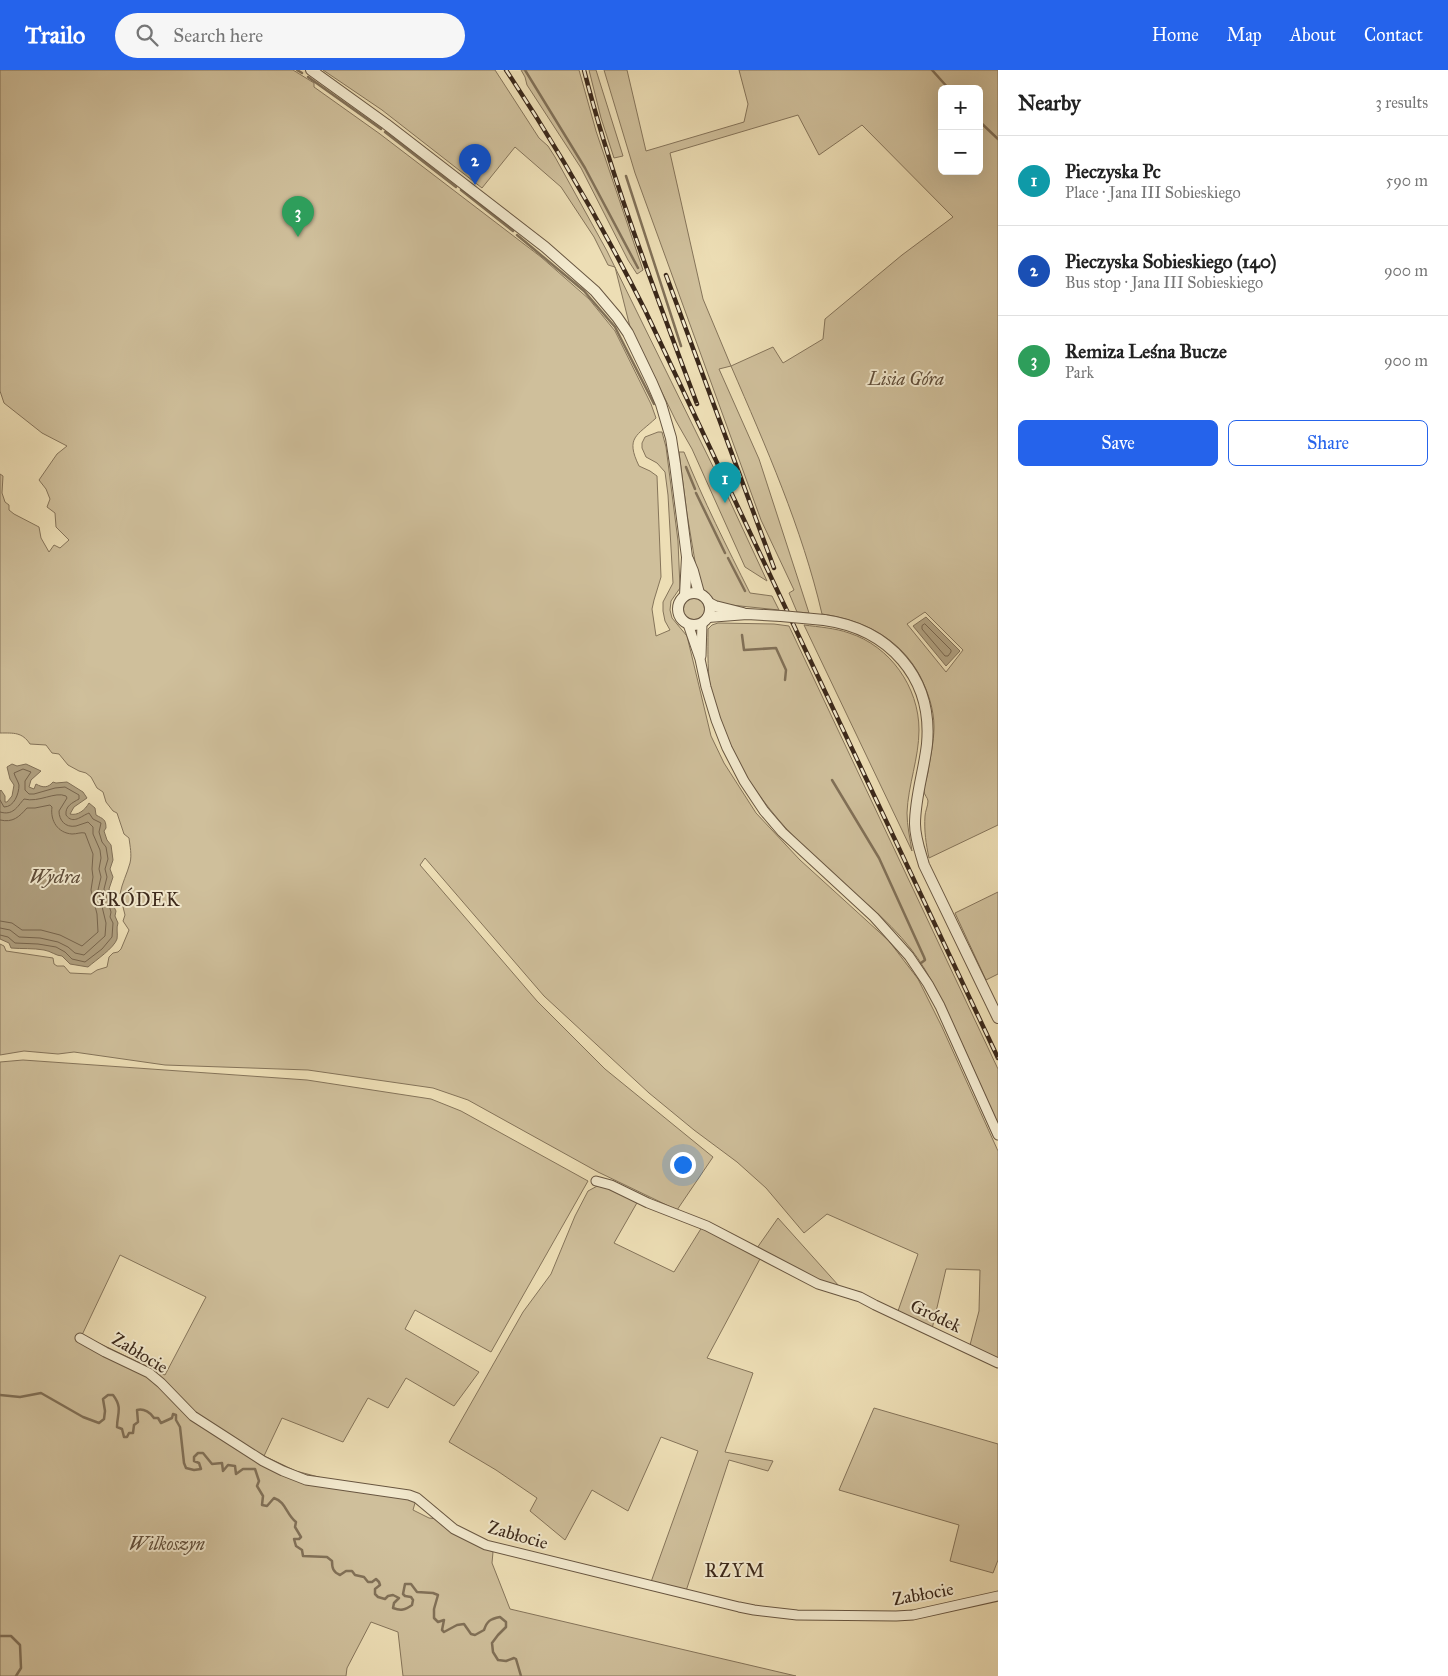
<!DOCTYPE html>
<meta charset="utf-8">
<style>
:root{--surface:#fff;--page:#f6f6f6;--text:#222;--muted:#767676;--line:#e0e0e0;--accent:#2563eb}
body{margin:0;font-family:"IM FELL Great Primer",serif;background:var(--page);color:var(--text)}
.controls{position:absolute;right:15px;top:15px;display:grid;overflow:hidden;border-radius:8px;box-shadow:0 5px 20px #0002}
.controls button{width:45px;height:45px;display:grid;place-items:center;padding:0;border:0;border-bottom:1px solid var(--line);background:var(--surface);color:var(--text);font:25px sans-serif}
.you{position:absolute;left:682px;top:1094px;width:18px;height:18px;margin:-12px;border:4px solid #fff;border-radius:50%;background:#1a73e8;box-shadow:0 0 0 8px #1a73e833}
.badge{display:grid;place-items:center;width:32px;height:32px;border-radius:50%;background:var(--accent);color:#fff;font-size:16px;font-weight:700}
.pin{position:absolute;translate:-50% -41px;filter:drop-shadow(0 1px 2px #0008)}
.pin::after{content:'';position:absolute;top:26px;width:18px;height:15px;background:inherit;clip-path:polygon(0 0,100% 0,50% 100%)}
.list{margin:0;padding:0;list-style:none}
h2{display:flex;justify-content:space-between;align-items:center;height:65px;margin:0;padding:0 20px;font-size:21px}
h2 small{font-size:16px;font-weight:400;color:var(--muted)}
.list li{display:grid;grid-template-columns:32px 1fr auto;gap:15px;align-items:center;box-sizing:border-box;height:90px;padding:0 20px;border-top:1px solid var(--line)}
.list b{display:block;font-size:19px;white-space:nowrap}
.list p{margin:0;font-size:16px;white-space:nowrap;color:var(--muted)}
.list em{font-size:16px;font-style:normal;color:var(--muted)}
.actions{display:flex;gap:10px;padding:15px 20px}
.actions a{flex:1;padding:11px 0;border:1px solid var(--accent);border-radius:8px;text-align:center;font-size:18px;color:var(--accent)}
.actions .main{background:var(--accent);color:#fff}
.icon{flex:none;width:28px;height:28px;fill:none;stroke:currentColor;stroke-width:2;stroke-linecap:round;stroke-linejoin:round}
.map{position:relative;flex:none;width:998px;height:1606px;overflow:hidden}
header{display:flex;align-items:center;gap:30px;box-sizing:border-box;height:70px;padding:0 25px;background:var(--accent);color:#fff}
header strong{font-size:24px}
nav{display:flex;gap:28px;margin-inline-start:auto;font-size:18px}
.search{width:350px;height:45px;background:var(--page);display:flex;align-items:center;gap:12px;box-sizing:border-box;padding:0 18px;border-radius:28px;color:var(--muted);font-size:19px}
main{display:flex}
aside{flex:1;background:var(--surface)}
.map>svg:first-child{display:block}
</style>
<header>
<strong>Trailo</strong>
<div class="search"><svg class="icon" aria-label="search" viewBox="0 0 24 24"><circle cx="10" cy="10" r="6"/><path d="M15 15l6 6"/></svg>Search here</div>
<nav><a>Home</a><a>Map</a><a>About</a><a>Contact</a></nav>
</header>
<main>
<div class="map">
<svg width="998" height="1606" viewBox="0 0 998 1606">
<rect width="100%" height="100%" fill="#eddeb5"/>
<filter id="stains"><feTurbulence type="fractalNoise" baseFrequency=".004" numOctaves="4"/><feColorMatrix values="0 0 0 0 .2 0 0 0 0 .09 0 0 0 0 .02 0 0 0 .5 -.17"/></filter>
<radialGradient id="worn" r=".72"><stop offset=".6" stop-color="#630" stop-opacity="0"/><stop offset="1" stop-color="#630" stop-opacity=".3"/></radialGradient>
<g fill="#cfbf9b" stroke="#85745a" fill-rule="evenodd">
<path d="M 0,0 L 293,0 L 314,13 L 314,17 L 380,64 L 541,187 L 589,229 L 615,261 L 651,334 L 656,348 C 637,366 625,367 639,396 L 650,401 L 657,406 L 661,507 L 654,530 L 652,539 L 656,566 L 670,560 L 665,551 L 663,541 L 663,532 L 673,513 L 668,425 L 665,402 L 657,393 L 646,387 L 642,378 L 642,373 L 645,367 L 658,362 L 662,362 L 666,377 L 678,471 L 680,518 L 671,531 L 670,540 L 672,548 L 687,566 L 711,666 L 724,693 L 756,743 L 800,790 L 889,871 L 918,909 L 942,957 L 998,1081 L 998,1289 L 970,1275 L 979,1241 L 980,1200 L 946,1199 L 932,1259 L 898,1241 L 918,1184 L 827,1144 L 804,1163 L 766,1118 L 737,1092 L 694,1060 L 649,1023 L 544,926 L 425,788 L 420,795 L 537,931 L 605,999 L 713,1087 L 677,1140 L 598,1102 L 468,1030 L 433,1018 L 308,1000 L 165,995 L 74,982 L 58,984 L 24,981 L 0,985 L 0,874 L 4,876 L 6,881 L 53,888 L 54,894 L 57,896 L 64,896 L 70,903 L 91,904 L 97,900 L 107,897 L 109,887 L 113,883 L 118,882 L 121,879 L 129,860 L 123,851 L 125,845 L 123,837 L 124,827 L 120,824 C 122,813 127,804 130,793 C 132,785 130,776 129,768 L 124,764 L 117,743 L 113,741 L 106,732 L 103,722 L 97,718 L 91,707 L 86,703 L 79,701 L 68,695 L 59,684 L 52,683 L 46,675 L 30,674 C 22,662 14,663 0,663 L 0,404 L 3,406 L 2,423 L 5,432 L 9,435 L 9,440 L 14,444 L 39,457 L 41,468 L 49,482 L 54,475 L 60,478 L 69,470 L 56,457 L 55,443 L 47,437 L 50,429 L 46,419 L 39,410 L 57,384 L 67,376 L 42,363 L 4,333 L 0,321 Z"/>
<path d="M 323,0 L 495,0 L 539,68 L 548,76 L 555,87 L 607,181 L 728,427 L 767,511 L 745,497 L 692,379 L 676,351 L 630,257 L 615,197 L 608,195 L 594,167 L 561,117 L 515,77 L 482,118 L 382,40 Z"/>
<path d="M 521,0 L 579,0 L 596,61 L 643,200 L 637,204 L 628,190 L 581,98 L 527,15 L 525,7 Z"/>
<path d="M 589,0 L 596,0 L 623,86 L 614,88 L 601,48 Z"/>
<path d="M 604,0 L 627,0 L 646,81 L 744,52 L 748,34 L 739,0 L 998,0 L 998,755 L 929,788 C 926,774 924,761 925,746 C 925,742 928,736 928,731 C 928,728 924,725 924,721 C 924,715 927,708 928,702 C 930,688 934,672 934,657 C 934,639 928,622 920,606 C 900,568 863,550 822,544 C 802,458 766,377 731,296 L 719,299 L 759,389 L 809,543 L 797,542 L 789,523 L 794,520 L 761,450 L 635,103 ZM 942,19 L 979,19 L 979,101 L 942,101 ZM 798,45 L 819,85 L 862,55 L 953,147 L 902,185 L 825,249 L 823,269 L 783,293 L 773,277 L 731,296 L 703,229 L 670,83 ZM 925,542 L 963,580 L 946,602 L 907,554 Z"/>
<path d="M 679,382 L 684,382 C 703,430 727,477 750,523 L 772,526 L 779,540 L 721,534 L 715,532 L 699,515 L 687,444 Z"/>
<circle cx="694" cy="539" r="11"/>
<path d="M 718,553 L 774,554 L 789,556 L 998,999 L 998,1055 C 985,1025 972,995 958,965 C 944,935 931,905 911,879 C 886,847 853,823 823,796 C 774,750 728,694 712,627 C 707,605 708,582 708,559 L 712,555 Z"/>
<path d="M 804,555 C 819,557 835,558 849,563 C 890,576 919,617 919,660 C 919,688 908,715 907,743 C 907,756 910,768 912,781 Z"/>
<path d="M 998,822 L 998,904 L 986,910 L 955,843 Z"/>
<path d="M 23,990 L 307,1010 L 431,1029 L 461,1041 L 588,1111 L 491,1282 L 415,1240 L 405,1259 L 479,1302 L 454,1336 L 406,1308 L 388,1338 L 368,1328 L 343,1372 L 282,1348 L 264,1386 L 296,1401 L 326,1409 L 399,1419 L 397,1425 L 413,1430 L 415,1433 L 413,1440 L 429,1448 L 438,1449 L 455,1463 L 493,1482 L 492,1493 L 510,1539 L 796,1606 L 403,1606 L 398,1562 L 371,1552 L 347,1598 L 346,1606 L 0,1606 L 0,992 ZM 120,1185 L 206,1227 L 165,1305 L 82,1265 Z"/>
<path d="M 601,1114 L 638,1131 L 614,1173 L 674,1202 L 702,1157 L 761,1187 L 707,1288 L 753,1303 L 725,1382 L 773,1391 L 768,1401 L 729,1390 L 686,1521 L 651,1512 L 698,1381 L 661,1367 L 628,1441 L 592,1420 L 565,1470 L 530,1441 L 537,1428 L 496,1400 L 449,1372 L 523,1242 L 551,1204 L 575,1146 L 588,1121 Z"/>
<path d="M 778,1148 L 839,1216 L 826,1214 L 757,1178 Z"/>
<path d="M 874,1338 L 998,1374 L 998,1490 L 993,1503 L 950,1491 L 959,1455 L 839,1420 Z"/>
</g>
<g fill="#b0a080" stroke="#817057">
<path d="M 926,547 L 960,581 L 946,596 L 913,556 Z"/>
<path d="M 12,694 L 17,696 L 26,694 L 41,701 L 31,710 L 29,717 L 34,719 L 36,714 C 43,718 48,718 53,712 L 56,713 L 67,712 L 83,722 L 87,728 L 74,737 L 70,744 C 78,746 85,740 89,733 L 95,738 L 96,745 C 103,749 106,749 106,758 L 104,761 L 107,770 L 111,775 L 113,790 L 110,799 L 113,807 L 109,819 L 113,835 L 116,841 L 115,846 L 118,853 C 116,858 118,864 117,869 C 114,878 96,890 88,897 L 70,894 L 62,886 C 56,886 51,881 44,880 C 33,878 22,879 11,878 L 9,873 L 0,869 L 0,721 L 1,720 L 5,726 L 5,732 L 7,732 L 12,726 L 14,715 L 10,709 L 7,697 Z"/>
</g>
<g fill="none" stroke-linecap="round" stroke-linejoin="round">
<g stroke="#76644d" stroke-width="1">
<path d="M 925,554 L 951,580 L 951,582 L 948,586 L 945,586 L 922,559 L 922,556 Z"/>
<path d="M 0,730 L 4,737 C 14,737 19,724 19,715 C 18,711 15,707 14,703 L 23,699 L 31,702 L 25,711 L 25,720 L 29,724 L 34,724 L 55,718 L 65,717 L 79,725 L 79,729 C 72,733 65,736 66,745 C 73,755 81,746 89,743 L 93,749 L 101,753 L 99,762 L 102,772 L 106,777 L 108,789 L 105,799 L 107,807 L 104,819 L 111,842 L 110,847 L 113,853 L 112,867 L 102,879 L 85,892 L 72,889 L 65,882 L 56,877 L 38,874 L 15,873 L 8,867 L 0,865"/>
<path d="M 0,742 C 13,746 17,737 24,729 C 39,733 55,721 66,726 L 67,728 L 59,741 C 59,750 65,758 76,756 C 80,755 84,753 88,752 L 93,757 L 93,764 L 100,780 L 101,788 L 99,799 L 101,807 L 98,820 L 106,853 L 105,866 L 84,885 L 75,883 L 68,877 L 58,872 L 40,868 L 19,867 L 10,860 L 0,858"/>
<path d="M 0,750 C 13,753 19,747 27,738 L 35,738 L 50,735 L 52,737 C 50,751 58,763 72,764 C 77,764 81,762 85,763 L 93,784 L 92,799 L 93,807 L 91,820 L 97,844 L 98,862 L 82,876 L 60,865 L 41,860 L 22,860 L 12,853 L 0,851"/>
</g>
<g stroke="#817057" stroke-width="2.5">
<path d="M 297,0 L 302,3"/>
<path d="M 525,0 L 585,98 L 638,198"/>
<path d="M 932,0 L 949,19"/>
<path d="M 308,7 L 381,59"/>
<path d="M 979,51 L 998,69"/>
<path d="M 385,62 L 456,117"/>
<path d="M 626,106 L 681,276"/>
<path d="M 461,120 L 513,161"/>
<path d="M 517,165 L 584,221 L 615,257 L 654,334"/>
<path d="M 686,397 L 695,419"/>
<path d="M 696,423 L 725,483"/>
<path d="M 728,488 L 745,521"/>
<path d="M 742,565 L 744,580 L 776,578 L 786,600 L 785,610"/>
<path d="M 832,710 L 879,788 L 924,887 L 925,890 L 921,893"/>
<path d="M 0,1325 L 20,1327 L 41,1323 L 83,1347 L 99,1353 L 104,1349 L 105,1341 L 103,1329 L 108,1325 L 113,1325 C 123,1338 117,1344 117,1357 L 122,1359 L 124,1367 L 127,1367 L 129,1363 L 133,1363 L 134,1355 L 138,1352 L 137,1340 C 144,1338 151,1343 154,1348 L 158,1348 L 161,1353 L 172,1348 L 173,1344 L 176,1345 L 176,1350 L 180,1357 L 184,1393 L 186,1398 L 194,1400 L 201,1399 L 199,1393 L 194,1391 L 194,1387 L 198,1383 L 203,1383 L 212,1394 L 222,1393 L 223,1401 L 228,1395 L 235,1396 L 236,1404 L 243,1399 L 255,1399 L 259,1411 L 257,1416 L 263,1426 L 262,1435 L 267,1436 L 274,1428 C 286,1432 286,1444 296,1452 L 295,1457 L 301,1467 L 299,1469 L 294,1469 L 296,1476 L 302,1480 L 303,1486 L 327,1487 L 332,1491 C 332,1498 333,1502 340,1505 L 346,1501 L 352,1501 L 355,1505 L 364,1507 L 368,1512 L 372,1512 L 376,1509 L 379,1512 L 380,1515 L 375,1519 L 375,1524 L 378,1527 L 385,1529 L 388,1526 L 393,1525 L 399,1528 L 394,1533 L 393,1538 C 401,1541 405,1540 412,1535 L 413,1530 L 411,1527 L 405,1526 L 403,1524 L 405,1514 L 411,1514 L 417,1522 L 433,1523 L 438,1525 L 434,1539 L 434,1548 L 438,1552 L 444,1550 L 442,1560 L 444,1562 L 457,1555 L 464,1554 L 471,1564 L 475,1565 L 484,1560 C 487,1551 490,1549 500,1547 L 506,1552 L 506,1557 L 498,1565 L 492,1573 L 493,1582 L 498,1590 L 506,1591 L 514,1588 L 516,1589 L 521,1606"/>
<path d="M 0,1566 L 11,1566 L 20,1575 L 21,1598 L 16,1606"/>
</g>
<defs>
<g id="minor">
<path d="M 688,554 L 700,589 L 706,617 L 716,650 L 727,678 L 744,711 L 764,741 L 782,762 L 874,847 L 909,886 L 928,914 L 940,936 L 998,1065"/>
<path d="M 701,586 L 702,553"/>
<path d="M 596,1111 L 611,1115 L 648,1133 L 707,1156 L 818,1214 L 860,1227 L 875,1235 L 998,1293"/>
<path d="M 80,1268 L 105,1282 L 149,1303 L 161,1313 L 193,1346 L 263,1391 L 283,1401 L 306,1410 L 409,1425 L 417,1428 L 454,1459 L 486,1475 L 739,1537 L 754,1540 L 797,1545 L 896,1546 L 913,1545 L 998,1526"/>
</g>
<g id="tertiary">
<path d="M 311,0 L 386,54 L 545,177 L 595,221 L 617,247 L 628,263 L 652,313 L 661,334 L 671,368 L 675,394 L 687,487 L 685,525"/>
<path d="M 688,489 L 693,501 L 699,523"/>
<circle cx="694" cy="539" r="16"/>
<path d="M 709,533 L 715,536 L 743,543"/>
<path d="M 708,547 L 747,544 L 781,546"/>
<path d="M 824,550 C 889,559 933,607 927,674 C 924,701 915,727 915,754 C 915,768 920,781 924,795 L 998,948"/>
</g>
</defs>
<use href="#minor" stroke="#685641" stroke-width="11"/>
<use href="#tertiary" stroke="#685641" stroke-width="12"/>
<use href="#minor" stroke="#f3eacf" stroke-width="9"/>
<use href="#tertiary" stroke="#f3eacf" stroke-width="10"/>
<defs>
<g id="rail">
<path d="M 506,0 C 557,77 603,157 645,240 L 998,988"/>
<path d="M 584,0 C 613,114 656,224 697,334"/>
<path d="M 666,205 L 774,498"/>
</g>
</defs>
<use href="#rail" stroke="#3b281a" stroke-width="4.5"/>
<use href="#rail" stroke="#f3eacf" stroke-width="2.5" stroke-dasharray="8" stroke-linecap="butt"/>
<defs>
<path id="tertiary-bridge" d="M 781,546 L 824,550"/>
</defs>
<use href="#tertiary-bridge" stroke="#685641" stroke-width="12" stroke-linecap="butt"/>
<use href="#tertiary-bridge" stroke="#f3eacf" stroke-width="10"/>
</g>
<g text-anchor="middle" stroke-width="4" stroke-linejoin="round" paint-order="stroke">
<g font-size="18" font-style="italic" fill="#604e3a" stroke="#f3eacf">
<text x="906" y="315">Lisia Góra</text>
<text x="167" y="1480">Wilkoszyn</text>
</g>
<g font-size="18" fill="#3b281a" stroke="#f3eacf">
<text transform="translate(936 1246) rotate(25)" y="6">Gródek</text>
<text transform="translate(140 1283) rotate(31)" y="6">Zabłocie</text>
<text transform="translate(518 1465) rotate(16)" y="6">Zabłocie</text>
<text transform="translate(923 1524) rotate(-10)" y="6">Zabłocie</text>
</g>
<g font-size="19" font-style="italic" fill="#5e4c39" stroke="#f3eacf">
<text x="55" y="813">Wydra</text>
</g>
<g font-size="19" letter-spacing="1" fill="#3b281a" stroke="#f3eacf">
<text x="136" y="836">GRÓDEK</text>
<text x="735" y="1507">RZYM</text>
</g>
</g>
<rect width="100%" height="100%" filter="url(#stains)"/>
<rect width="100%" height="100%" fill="url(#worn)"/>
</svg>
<div class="controls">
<button>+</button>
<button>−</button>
</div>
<div class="you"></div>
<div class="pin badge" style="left:725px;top:433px;background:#0f9aa8">1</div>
<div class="pin badge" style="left:475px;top:115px;background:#1a4fb4">2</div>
<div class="pin badge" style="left:298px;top:167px;background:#2e9e5b">3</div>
</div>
<aside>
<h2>Nearby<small>3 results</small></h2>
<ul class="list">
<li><span class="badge" style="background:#0f9aa8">1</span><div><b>Pieczyska Pc</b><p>Place · Jana III Sobieskiego</p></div><em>590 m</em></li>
<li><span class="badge" style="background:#1a4fb4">2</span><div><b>Pieczyska Sobieskiego (140)</b><p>Bus stop · Jana III Sobieskiego</p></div><em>900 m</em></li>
<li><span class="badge" style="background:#2e9e5b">3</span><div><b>Remiza Leśna Bucze</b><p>Park</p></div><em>900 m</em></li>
</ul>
<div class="actions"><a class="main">Save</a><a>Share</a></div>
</aside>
</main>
